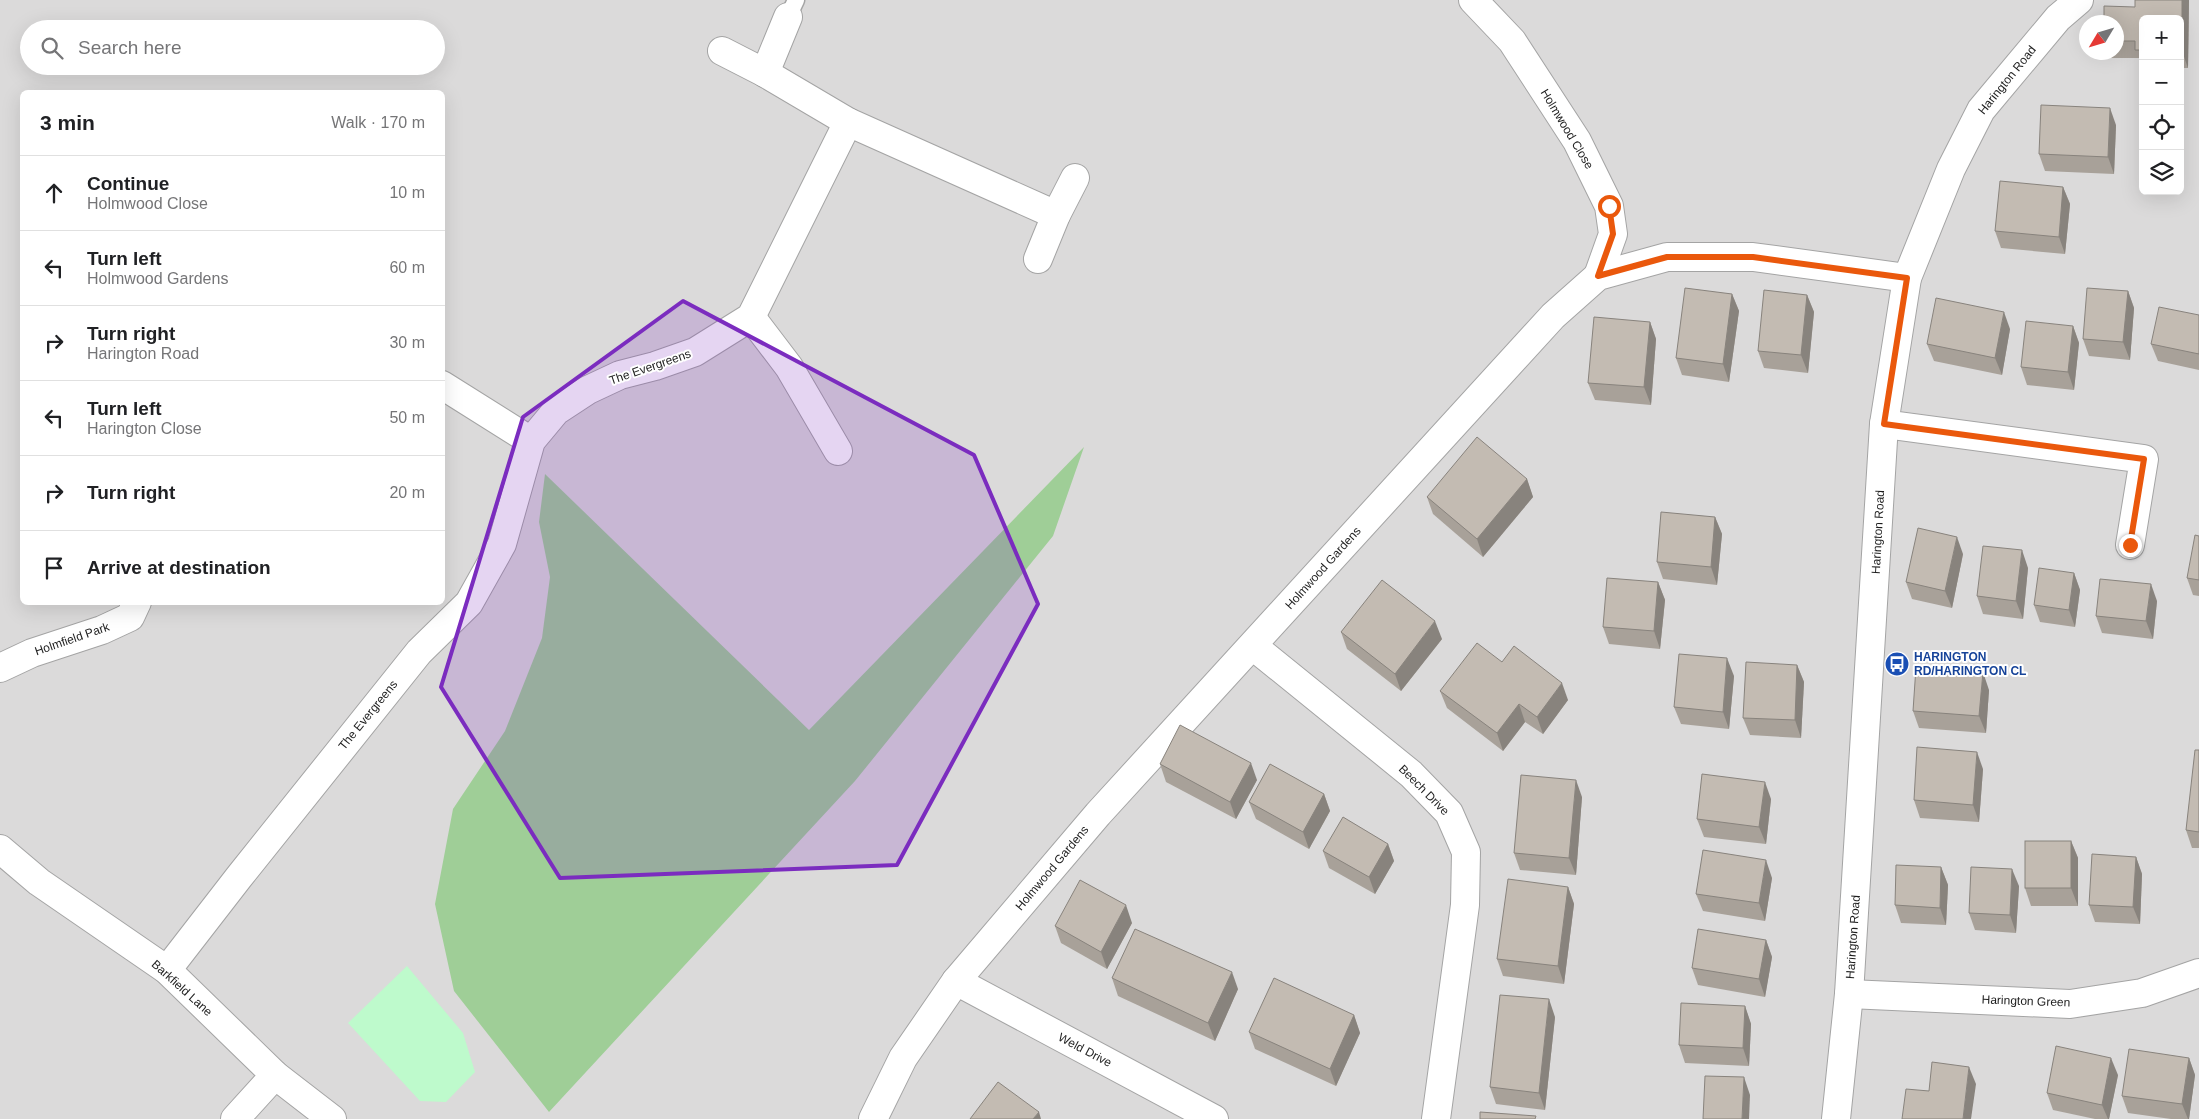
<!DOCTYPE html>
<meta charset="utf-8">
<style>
:root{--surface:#fff;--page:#f2f2f2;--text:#202124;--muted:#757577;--line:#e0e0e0}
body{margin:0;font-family:Helvetica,sans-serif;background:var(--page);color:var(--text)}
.controls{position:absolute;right:15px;top:15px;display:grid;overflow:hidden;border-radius:8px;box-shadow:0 5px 20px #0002}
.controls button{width:45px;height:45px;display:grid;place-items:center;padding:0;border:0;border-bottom:1px solid var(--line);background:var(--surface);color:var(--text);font:25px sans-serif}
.compass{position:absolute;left:2079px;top:15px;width:45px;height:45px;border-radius:50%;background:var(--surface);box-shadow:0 5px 20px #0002;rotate:232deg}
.stop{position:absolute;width:15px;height:15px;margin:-11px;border:4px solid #ea580c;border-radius:50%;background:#fff}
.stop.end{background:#ea580c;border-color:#fff;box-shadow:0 1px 5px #0008}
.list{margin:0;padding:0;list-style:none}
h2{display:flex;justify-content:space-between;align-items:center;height:65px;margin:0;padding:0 20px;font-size:21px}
h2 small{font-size:16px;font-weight:400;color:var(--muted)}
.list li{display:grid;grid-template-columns:32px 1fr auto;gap:15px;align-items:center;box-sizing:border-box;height:75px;padding:0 20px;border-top:1px solid var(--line)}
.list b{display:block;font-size:19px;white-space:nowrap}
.list p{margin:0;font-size:16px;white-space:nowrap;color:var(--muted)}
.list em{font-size:16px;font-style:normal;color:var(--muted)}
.icon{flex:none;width:28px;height:28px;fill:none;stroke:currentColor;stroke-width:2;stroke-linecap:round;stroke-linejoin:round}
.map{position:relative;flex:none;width:2199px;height:1119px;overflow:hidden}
.search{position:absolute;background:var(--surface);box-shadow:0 5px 20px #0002;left:20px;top:20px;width:425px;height:55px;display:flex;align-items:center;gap:12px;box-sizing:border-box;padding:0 18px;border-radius:28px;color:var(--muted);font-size:19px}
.panel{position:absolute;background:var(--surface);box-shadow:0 5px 20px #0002;left:20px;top:90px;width:425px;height:515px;border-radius:8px}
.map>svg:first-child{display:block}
</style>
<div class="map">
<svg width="2199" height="1119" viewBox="0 0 2199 1119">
<rect width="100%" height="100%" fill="#eeece2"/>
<path fill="#dbdada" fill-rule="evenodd" d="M 0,0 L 2199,0 L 2199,1119 L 0,1119 ZM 2143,19 L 2180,19 L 2180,191 L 2143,191 ZM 2086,22 L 2116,22 L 2116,52 L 2086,52 ZM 29,29 L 436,29 L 436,66 L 29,66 ZM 22,92 L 442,92 L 442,602 L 22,602 Z"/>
<path fill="#9fce97" d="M 1084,447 L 1053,536 L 855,781 L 549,1112 L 454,991 L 435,904 L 453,809 L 505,731 L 542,638 L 550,577 L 539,522 L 545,474 L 809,730 Z"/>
<path fill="#befacc" d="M 407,966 L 463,1033 L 475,1072 L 446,1102 L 420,1101 L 348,1023 Z"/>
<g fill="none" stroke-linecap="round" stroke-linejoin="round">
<defs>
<path id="service" d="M 788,17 L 796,0"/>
<g id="minor">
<path d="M 1473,0 L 1512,41 L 1577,141 L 1609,206 L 1613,234 L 1598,276"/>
<path d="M 722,51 L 765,73 L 848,122 L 1056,215"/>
<path d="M 765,73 L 788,17"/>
<path d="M 1038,259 L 1056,215 L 1075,178"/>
<path d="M 751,317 L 789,367 L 838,451"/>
<path d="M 442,385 L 531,441"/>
<path d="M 1884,424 L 2144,459 L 2130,545"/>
<path d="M 1253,646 L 1411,774 L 1449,813 L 1466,852 L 1465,905 L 1436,1119"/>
<path d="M 0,668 L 32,653 L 102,630 L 130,617 L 137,602"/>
<path d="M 0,849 L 39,882 L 167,970 L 275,1075 L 332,1119"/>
<path d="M 167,970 L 239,877 L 419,652 L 469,603 L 502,544 L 531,441 L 556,411 L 588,390 L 620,375 L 655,366 L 695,352 L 751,317 L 848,122"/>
<path d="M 956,981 L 1214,1119"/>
<path d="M 1849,994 L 2070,1004 L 2142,993 L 2199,973"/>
<path d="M 235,1119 L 275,1075"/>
<path d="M 873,1119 L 903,1058 L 956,981 L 1098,814 L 1553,316 L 1598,276 L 1667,257 L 1753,257 L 1907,278"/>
</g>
<path id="tertiary" d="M 1836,1119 L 1849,994 L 1884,424 L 1907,278 L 1951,169 L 1981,110 L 2058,18 L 2079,0"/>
</defs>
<use href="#service" stroke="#a4a4a4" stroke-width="19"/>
<use href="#minor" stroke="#a4a4a4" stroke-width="30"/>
<use href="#tertiary" stroke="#a4a4a4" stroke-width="30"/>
<use href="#service" stroke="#fff" stroke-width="16"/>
<use href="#minor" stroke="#fff" stroke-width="28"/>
<use href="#tertiary" stroke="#fff" stroke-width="28"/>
</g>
<g fill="#a8a199">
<path d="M 2135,0 L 2189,0 L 2188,68 L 2180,68 L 2180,19 L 2143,19 L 2143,67 L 2142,67 L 2139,58 L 2110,58 L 2108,52 L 2116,52 L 2116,22 L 2135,7 Z"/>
<path d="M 2116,125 L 2114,174 L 2045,171 L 2039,154 Z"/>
<path d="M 2063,187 L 2070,204 L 2065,254 L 2001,248 L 1995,231 Z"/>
<path d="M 2128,291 L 2134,308 L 2130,360 L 2089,356 L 2083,339 Z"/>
<path d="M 1732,294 L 1739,311 L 1729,382 L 1682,375 L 1676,358 Z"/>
<path d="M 1807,295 L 1814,312 L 1808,373 L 1764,368 L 1758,351 Z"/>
<path d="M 2199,315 L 2199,370 L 2158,361 L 2151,344 Z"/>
<path d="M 1650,322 L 1656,339 L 1651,405 L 1595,400 L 1588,383 Z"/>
<path d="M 2073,326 L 2079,343 L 2074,390 L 2027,385 L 2021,367 Z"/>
<path d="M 2010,329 L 2002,375 L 1934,361 L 1927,344 Z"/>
<path d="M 1527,479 L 1533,497 L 1483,557 L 1433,514 L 1427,497 Z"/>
<path d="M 1715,517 L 1722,534 L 1717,585 L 1663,579 L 1657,562 Z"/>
<path d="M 2199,536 L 2199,596 L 2193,595 L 2187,578 Z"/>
<path d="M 1963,554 L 1952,608 L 1912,599 L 1906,582 Z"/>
<path d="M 2028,568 L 2023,619 L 1983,614 L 1977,596 Z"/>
<path d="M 2074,573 L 2080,590 L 2075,627 L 2040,622 L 2034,605 Z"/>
<path d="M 1658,582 L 1665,600 L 1660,649 L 1609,644 L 1603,627 Z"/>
<path d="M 2157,601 L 2153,639 L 2102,633 L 2096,616 Z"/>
<path d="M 1341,632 L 1442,639 L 1401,691 L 1347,649 Z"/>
<path d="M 1502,662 L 1568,700 L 1543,734 L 1525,722 L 1503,751 L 1447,708 L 1440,691 Z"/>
<path d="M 1797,665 L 1804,682 L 1801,738 L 1750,735 L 1743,718 Z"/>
<path d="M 1734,676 L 1729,729 L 1681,724 L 1674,707 Z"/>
<path d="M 1989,690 L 1986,733 L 1919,728 L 1913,711 Z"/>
<path d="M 2199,750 L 2199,848 L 2192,848 L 2186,830 Z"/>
<path d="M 1160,764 L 1257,780 L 1236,819 L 1166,782 Z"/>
<path d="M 1983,769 L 1979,822 L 1920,818 L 1914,800 Z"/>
<path d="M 1324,794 L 1330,811 L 1309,849 L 1256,819 L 1249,802 Z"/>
<path d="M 1582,797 L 1576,875 L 1520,870 L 1514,853 Z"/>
<path d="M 1771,799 L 1766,844 L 1704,837 L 1697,819 Z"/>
<path d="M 2071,841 L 2078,858 L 2078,906 L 2031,906 L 2025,888 Z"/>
<path d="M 1388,844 L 1394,861 L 1375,894 L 1329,868 L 1323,851 Z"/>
<path d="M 2136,857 L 2142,874 L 2140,924 L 2095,922 L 2089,905 Z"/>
<path d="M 1941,867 L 1948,885 L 1946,925 L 1901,923 L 1895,905 Z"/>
<path d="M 1772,878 L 1765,921 L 1703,911 L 1696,894 Z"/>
<path d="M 2019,886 L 2016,933 L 1975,930 L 1969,913 Z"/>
<path d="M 1568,887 L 1574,904 L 1564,984 L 1503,976 L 1497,959 Z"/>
<path d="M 1132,923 L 1107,969 L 1061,943 L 1055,926 Z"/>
<path d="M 1766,940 L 1772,957 L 1765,997 L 1698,985 L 1692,968 Z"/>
<path d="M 1112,978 L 1238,989 L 1215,1041 L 1118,996 Z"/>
<path d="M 1745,1006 L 1751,1024 L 1749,1066 L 1685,1063 L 1679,1045 Z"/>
<path d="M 1354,1015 L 1360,1033 L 1336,1086 L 1255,1049 L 1249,1032 Z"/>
<path d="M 1555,1017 L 1545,1110 L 1496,1104 L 1490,1087 Z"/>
<path d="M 2189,1058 L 2195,1075 L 2189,1119 L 2171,1119 L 2128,1113 L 2122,1096 Z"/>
<path d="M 2118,1075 L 2109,1119 L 2095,1119 L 2053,1110 L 2047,1093 Z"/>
</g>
<g fill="#88837d">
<path d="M 2182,0 L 2189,0 L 2188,68 L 2182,51 Z"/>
<path d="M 2110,108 L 2116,125 L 2114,174 L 2108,157 Z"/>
<path d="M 2063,187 L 2070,204 L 2065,254 L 2059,237 Z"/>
<path d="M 2128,291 L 2134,308 L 2130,360 L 2123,342 Z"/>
<path d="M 1732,294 L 1739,311 L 1729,382 L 1723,364 Z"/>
<path d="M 1807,295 L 1814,312 L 1808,373 L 1801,355 Z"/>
<path d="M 2004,312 L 2010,329 L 2002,375 L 1995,358 Z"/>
<path d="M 1650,322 L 1656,339 L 1651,405 L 1644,387 Z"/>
<path d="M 2073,326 L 2079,343 L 2074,390 L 2068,372 Z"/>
<path d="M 1527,479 L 1533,497 L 1483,557 L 1477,539 Z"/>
<path d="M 1715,517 L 1722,534 L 1717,585 L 1711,567 Z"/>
<path d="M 1957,537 L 1963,554 L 1952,608 L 1945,591 Z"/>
<path d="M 2022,550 L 2028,568 L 2023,619 L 2016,601 Z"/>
<path d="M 2074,573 L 2080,590 L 2075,627 L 2069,610 Z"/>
<path d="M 1658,582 L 1665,600 L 1660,649 L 1654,631 Z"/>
<path d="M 2151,584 L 2157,601 L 2153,639 L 2146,621 Z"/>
<path d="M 1435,621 L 1442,639 L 1401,691 L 1395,674 Z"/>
<path d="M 1727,658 L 1734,676 L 1729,729 L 1723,712 Z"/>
<path d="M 1797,665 L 1804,682 L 1801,738 L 1795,720 Z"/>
<path d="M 1983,672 L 1989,690 L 1986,733 L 1979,716 Z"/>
<path d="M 1562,683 L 1568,700 L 1543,734 L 1537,717 Z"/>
<path d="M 1519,704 L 1525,722 L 1503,751 L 1497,733 Z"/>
<path d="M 1977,752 L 1983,769 L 1979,822 L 1973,805 Z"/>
<path d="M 1251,763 L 1257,780 L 1236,819 L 1230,802 Z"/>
<path d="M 1576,780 L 1582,797 L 1576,875 L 1569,858 Z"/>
<path d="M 1765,782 L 1771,799 L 1766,844 L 1759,827 Z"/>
<path d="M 1324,794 L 1330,811 L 1309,849 L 1303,832 Z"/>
<path d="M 2071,841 L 2078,858 L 2078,906 L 2071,888 Z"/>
<path d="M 1388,844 L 1394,861 L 1375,894 L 1369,877 Z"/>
<path d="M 2136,857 L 2142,874 L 2140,924 L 2133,907 Z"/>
<path d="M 1766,860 L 1772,878 L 1765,921 L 1759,903 Z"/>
<path d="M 1941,867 L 1948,885 L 1946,925 L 1940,908 Z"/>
<path d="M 2012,869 L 2019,886 L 2016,933 L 2010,915 Z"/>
<path d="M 1568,887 L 1574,904 L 1564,984 L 1558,966 Z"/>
<path d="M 1126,905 L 1132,923 L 1107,969 L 1101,952 Z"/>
<path d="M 1766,940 L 1772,957 L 1765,997 L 1759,979 Z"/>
<path d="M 1232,972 L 1238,989 L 1215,1041 L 1208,1023 Z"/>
<path d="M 1549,999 L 1555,1017 L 1545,1110 L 1539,1093 Z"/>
<path d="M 1745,1006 L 1751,1024 L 1749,1066 L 1743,1048 Z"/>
<path d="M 1354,1015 L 1360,1033 L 1336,1086 L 1330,1069 Z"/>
<path d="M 2111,1058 L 2118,1075 L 2109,1119 L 2108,1119 L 2102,1105 Z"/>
<path d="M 2189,1058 L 2195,1075 L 2189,1119 L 2188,1119 L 2182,1104 Z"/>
<path d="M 1969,1067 L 1976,1084 L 1971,1119 L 1963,1119 Z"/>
<path d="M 1744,1077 L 1750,1095 L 1749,1119 L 1742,1119 Z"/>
<path d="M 1039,1112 L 1041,1119 L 1033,1119 Z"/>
</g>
<g fill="#c3bbb2" stroke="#88837d">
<path d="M 2135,0 L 2182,0 L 2182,51 L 2180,51 L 2180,19 L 2143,19 L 2143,50 L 2135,50 L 2135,41 L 2116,41 L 2116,22 L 2104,22 L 2104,6 L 2135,7 Z"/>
<path d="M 2041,105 L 2110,108 L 2108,157 L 2039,154 Z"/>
<path d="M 2000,181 L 2063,187 L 2059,237 L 1995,231 Z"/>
<path d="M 1685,288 L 1732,294 L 1723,364 L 1676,358 Z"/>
<path d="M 2087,288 L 2128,291 L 2123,342 L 2083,339 Z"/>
<path d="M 1764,290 L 1807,295 L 1801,355 L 1758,351 Z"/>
<path d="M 1936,298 L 2004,312 L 1995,358 L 1927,344 Z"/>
<path d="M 2159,307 L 2199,315 L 2199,354 L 2151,344 Z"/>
<path d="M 1594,317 L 1650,322 L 1644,387 L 1588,383 Z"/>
<path d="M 2026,321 L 2073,326 L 2068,372 L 2021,367 Z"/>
<path d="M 1477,437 L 1527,479 L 1477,539 L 1427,497 Z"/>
<path d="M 1661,512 L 1715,517 L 1711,567 L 1657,562 Z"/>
<path d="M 1918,528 L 1957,537 L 1945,591 L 1906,582 Z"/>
<path d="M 2195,535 L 2199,536 L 2199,580 L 2187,578 Z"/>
<path d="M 1983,546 L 2022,550 L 2016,601 L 1977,596 Z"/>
<path d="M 2039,568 L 2074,573 L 2069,610 L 2034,605 Z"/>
<path d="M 1607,578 L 1658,582 L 1654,631 L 1603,627 Z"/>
<path d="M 2100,579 L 2151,584 L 2146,621 L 2096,616 Z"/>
<path d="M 1382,580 L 1435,621 L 1395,674 L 1341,632 Z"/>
<path d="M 1477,643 L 1502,662 L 1514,646 L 1562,683 L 1537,717 L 1519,704 L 1497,733 L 1440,691 Z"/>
<path d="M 1679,654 L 1727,658 L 1723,712 L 1674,707 Z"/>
<path d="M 1746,662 L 1797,665 L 1795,720 L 1743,718 Z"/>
<path d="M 1916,667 L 1983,672 L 1979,716 L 1913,711 Z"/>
<path d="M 1180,725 L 1251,763 L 1230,802 L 1160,764 Z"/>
<path d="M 1917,747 L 1977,752 L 1973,805 L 1914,800 Z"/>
<path d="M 2195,750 L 2199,750 L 2199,832 L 2186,830 Z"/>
<path d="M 1270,764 L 1324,794 L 1303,832 L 1249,802 Z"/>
<path d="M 1702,774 L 1765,782 L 1759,827 L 1697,819 Z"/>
<path d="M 1521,775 L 1576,780 L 1569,858 L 1514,853 Z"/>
<path d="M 1343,817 L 1388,844 L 1369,877 L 1323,851 Z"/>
<rect x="2025" y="841" width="46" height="47"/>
<path d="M 1703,850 L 1766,860 L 1759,903 L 1696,894 Z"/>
<path d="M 2092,854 L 2136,857 L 2133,907 L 2089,905 Z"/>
<path d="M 1896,865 L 1941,867 L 1940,908 L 1895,905 Z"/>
<path d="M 1971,867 L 2012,869 L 2010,915 L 1969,913 Z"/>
<path d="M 1508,879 L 1568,887 L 1558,966 L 1497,959 Z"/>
<path d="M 1080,880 L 1126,905 L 1101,952 L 1055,926 Z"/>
<path d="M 1135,929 L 1232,972 L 1208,1023 L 1112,978 Z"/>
<path d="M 1698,929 L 1766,940 L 1759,979 L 1692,968 Z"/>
<path d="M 1274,978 L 1354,1015 L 1330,1069 L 1249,1032 Z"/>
<path d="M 1500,995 L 1549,999 L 1539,1093 L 1490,1087 Z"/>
<path d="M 1681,1003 L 1745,1006 L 1743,1048 L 1679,1045 Z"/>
<path d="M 2056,1046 L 2111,1058 L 2102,1105 L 2047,1093 Z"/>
<path d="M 2129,1049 L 2189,1058 L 2182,1104 L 2122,1096 Z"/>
<path d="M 1932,1062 L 1969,1067 L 1963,1119 L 1902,1119 L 1906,1089 L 1929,1091 Z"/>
<path d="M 1705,1076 L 1744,1077 L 1742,1119 L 1703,1119 Z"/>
<path d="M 998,1082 L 1039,1112 L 1033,1119 L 970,1119 Z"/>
<path d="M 1480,1112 L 1536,1116 L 1535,1119 L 1480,1119 Z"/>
</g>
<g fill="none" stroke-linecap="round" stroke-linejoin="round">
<path stroke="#ea580c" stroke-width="6" d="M 1609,206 L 1613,234 L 1598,276 L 1667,257 L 1753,257 L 1907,278 L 1884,424 L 2144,459 L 2130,545"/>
</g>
<path fill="#7b2cbf" fill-opacity="0.2" stroke="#7b2cbf" stroke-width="4" stroke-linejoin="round" d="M 683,301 L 974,455 L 1038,604 L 897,865 L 560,878 L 441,687 L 523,417 Z"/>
<defs>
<symbol id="bus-disc" viewBox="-11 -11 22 22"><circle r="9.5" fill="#1a4fb4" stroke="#fff"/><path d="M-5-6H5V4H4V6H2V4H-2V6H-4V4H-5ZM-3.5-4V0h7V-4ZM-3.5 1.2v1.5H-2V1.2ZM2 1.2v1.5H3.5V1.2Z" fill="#fff"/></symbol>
</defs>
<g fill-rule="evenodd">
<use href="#bus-disc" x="1883" y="650" width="28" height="28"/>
</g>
<g text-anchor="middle" stroke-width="4" stroke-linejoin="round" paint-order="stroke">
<g font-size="12" fill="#1d1d1d" stroke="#fff">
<text transform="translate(2007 80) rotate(-51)" y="4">Harington Road</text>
<text transform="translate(1567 129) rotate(59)" y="4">Holmwood Close</text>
<text transform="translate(650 367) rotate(-19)" y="4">The Evergreens</text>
<text transform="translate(1878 532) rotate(-87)" y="4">Harington Road</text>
<text transform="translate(1323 568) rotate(-48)" y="4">Holmwood Gardens</text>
<text transform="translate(72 639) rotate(-19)" y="4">Holmfield Park</text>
<text transform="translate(368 715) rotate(-51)" y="4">The Evergreens</text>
<text transform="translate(1424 790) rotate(45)" y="4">Beech Drive</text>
<text transform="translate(1052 868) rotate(-50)" y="4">Holmwood Gardens</text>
<text transform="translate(1853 937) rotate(-86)" y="4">Harington Road</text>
<text transform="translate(182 988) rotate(42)" y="4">Barkfield Lane</text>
<text transform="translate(2026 1001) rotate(2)" y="4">Harington Green</text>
<text transform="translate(1085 1050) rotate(28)" y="4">Weld Drive</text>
</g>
<g font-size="12" font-weight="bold" fill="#164399" stroke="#fff" text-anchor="start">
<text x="1914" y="661">HARINGTON<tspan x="1914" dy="14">RD/HARINGTON CL</tspan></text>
</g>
</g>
</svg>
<div class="controls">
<button>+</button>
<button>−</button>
<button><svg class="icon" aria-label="locate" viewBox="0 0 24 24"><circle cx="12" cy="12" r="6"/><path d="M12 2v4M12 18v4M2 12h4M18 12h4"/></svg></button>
<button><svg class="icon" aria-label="layers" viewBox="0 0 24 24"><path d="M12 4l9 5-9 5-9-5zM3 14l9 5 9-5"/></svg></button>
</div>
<svg class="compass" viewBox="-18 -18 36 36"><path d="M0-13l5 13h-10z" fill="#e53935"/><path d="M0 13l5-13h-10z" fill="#757577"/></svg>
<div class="stop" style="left:1609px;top:206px"></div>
<div class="stop end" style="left:2130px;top:545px"></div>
<div class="search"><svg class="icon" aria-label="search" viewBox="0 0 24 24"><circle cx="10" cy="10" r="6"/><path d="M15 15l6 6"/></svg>Search here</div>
<section class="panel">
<h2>3 min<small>Walk · 170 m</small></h2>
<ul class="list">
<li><svg class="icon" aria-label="ahead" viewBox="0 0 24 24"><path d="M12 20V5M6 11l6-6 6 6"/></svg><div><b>Continue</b><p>Holmwood Close</p></div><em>10 m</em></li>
<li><svg class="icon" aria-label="left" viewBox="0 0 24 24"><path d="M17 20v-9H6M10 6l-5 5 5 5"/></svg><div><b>Turn left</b><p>Holmwood Gardens</p></div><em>60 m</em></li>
<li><svg class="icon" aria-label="right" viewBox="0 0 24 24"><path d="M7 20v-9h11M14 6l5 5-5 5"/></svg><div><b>Turn right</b><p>Harington Road</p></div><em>30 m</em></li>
<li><svg class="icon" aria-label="left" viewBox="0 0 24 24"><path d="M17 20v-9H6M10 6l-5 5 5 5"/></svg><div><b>Turn left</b><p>Harington Close</p></div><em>50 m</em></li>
<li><svg class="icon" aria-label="right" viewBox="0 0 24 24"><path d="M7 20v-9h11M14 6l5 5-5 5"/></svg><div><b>Turn right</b></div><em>20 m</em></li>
<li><svg class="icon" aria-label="arrive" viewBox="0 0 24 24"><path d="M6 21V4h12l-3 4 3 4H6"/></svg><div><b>Arrive at destination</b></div></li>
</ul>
</section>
</div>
